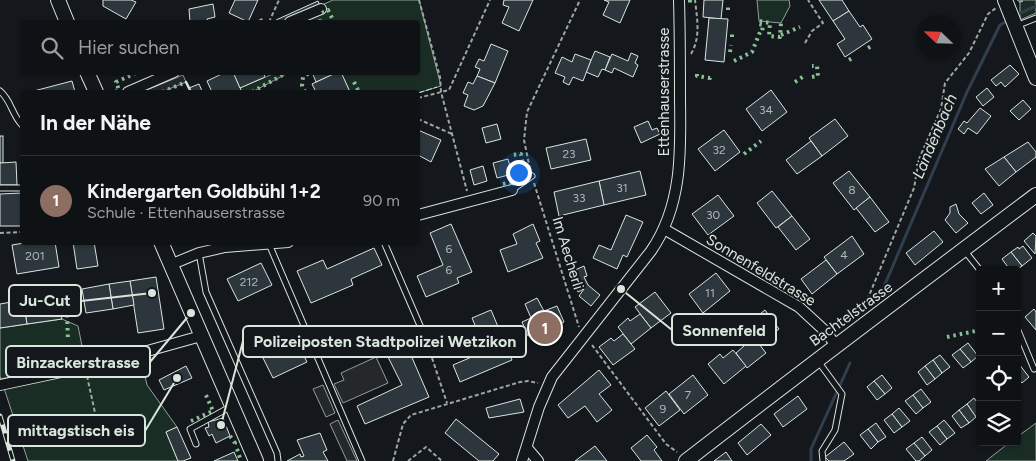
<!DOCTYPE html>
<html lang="de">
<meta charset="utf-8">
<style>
:root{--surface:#0f1215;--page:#1d2022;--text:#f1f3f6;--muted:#9b9ea0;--line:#2f3234;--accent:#db2777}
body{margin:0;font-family:Figtree,sans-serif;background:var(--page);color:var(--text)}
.controls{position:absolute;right:15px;bottom:15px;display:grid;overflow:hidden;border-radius:5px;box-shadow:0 1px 4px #0004}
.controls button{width:45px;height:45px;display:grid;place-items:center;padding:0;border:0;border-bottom:1px solid var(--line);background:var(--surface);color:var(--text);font:25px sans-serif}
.compass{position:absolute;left:916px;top:15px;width:45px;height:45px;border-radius:50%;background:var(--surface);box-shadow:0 1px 4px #0004;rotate:293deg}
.you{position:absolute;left:518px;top:172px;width:18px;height:18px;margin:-12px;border:4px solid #fff;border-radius:50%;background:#1a73e8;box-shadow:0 0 0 8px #1a73e833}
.badge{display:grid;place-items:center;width:32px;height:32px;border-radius:50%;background:var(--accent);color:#fff;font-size:16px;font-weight:700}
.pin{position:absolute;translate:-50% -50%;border:2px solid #fff;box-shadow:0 1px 5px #0006}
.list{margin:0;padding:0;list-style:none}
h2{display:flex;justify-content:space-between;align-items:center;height:65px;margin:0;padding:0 20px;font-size:21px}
h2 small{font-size:16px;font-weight:400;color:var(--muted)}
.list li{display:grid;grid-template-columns:32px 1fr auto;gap:15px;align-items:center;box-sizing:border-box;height:90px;padding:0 20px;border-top:1px solid var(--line)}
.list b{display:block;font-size:19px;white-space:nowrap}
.list p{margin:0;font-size:16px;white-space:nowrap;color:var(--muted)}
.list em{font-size:16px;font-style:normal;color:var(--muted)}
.icon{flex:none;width:28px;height:28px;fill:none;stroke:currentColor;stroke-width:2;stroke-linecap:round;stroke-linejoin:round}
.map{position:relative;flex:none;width:1036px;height:461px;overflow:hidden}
.search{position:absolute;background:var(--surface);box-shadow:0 1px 4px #0004;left:20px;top:20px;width:400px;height:55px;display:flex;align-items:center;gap:12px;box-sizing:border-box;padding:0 18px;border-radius:5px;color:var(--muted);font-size:19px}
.panel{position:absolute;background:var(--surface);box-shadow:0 1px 4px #0004;left:20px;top:90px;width:400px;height:155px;border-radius:5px}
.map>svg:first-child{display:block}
</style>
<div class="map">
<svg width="1036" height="461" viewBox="0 0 1036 461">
<rect width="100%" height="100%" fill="#14181c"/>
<g fill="#1a2d24" stroke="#939e99">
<path d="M 333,0 L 419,0 L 441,86 L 418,93 L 350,92 L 341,73 L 418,72 L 418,22 L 323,22 L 321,19 L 313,22 L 299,22 L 320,6 Z"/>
<path d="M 757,0 L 789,0 L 790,6 L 781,23 L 759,21 Z"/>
<path d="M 1017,0 L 1036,0 L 1036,13 L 1020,20 L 1020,2 Z"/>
<path d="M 275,73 L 288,73 L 252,92 L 242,92 L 240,88 Z"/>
<path d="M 62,319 L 78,326 L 86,366 L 140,354 L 147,385 L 177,427 L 166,432 L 178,461 L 28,461 L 0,376 L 0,328 Z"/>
<path d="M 1036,423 L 1036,461 L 986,461 L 1010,442 L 1017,442 L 1017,437 Z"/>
</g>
<g fill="#24282b" stroke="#939e99">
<path d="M 183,75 L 186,82 L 162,92 L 142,92 Z"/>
<path d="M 376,357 L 388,383 L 343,403 L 334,384 L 344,380 L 341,373 Z"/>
<path d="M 323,385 L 335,413 L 326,417 L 313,389 Z"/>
<path d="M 338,420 L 357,461 L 347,461 L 330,424 Z"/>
</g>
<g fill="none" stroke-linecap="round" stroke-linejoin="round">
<g stroke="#2f3f4d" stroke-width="3">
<path d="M 1016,15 L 1036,6"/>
<path d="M 880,296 L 967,92 L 1000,25 L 1009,20"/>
<path d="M 811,461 L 811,449 L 850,363"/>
</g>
</g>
<g fill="#2c363c" stroke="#d8e6dc">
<path d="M 103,0 L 131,0 L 136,2 L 126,19 L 103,6 Z"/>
<path d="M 235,0 L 258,0 L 248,22 L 229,13 Z"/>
<path d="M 504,0 L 533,0 L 519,31 L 502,23 L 509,7 L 503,5 Z"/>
<path d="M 604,0 L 630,0 L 620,23 L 603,15 L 609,2 Z"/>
<path d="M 704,0 L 723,0 L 721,19 L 703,17 Z"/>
<path d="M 819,0 L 842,0 L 849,11 L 833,21 Z"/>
<path d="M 318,1 L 321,8 L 289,22 L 278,22 L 276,20 Z"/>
<path d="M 213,4 L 215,17 L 207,19 L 208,22 L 190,22 L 189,9 Z"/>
<path d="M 849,11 L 860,27 L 863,25 L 872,39 L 845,57 L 837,44 L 845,39 L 833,21 Z"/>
<path d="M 709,18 L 728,19 L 724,62 L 705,60 Z"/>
<path d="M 491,44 L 508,51 L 495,83 L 477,76 L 480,69 L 475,67 L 479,59 L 484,61 Z"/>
<path d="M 595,51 L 610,57 L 605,70 L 602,69 L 598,77 L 586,72 Z"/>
<path d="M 631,53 L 638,56 L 635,63 L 638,65 L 633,77 L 614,68 L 612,73 L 605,70 L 612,54 L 628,61 Z"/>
<path d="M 575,54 L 591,60 L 583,81 L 573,77 L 569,85 L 563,82 L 565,77 L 555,73 L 562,57 L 572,62 Z"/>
<path d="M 1010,65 L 1019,74 L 1005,87 L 1001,82 L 996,86 L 991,80 Z"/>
<path d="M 226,72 L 233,72 L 242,92 L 212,92 L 207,81 Z"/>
<path d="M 233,72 L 263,72 L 265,77 L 240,88 Z"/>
<path d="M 312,72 L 338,72 L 316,82 Z"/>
<path d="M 338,72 L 341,72 L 350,92 L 316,92 L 312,84 Z"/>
<path d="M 477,76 L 495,83 L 483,106 L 474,110 L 464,106 L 468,95 L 463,93 L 468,82 L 473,84 Z"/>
<path d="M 72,81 L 75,92 L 30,92 Z"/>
<path d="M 199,84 L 202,91 L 191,92 L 189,88 Z"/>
<path d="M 987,88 L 994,97 L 983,106 L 976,97 Z"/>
<path d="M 771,90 L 787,112 L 762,131 L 746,109 Z"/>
<path d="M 1023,100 L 1031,109 L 1019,120 L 1010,111 Z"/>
<path d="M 980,108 L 991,116 L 977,134 L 968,128 L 964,134 L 958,129 L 964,121 L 967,123 Z"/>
<path d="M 835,119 L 848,136 L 822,156 L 809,138 Z"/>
<path d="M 648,121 L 652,130 L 657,128 L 660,134 L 641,143 L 634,127 Z"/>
<path d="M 497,124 L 501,139 L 486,143 L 482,128 Z"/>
<path d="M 418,130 L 441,140 L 431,162 L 418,155 Z"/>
<path d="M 724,130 L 740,152 L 715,171 L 698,149 Z"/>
<rect x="0" y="136" width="3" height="27"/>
<path d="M 586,139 L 591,160 L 551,169 L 546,148 Z"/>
<path d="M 811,141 L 822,156 L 797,174 L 786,160 Z"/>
<path d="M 1028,142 L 1036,152 L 1036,157 L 1016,172 L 1004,157 Z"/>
<path d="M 1004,157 L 1016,172 L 999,186 L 985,169 Z"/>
<path d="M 508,159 L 512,174 L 497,178 L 493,163 Z"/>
<path d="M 16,162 L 17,185 L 0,185 L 0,163 Z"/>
<path d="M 483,166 L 487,181 L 474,185 L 470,170 Z"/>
<path d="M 640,171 L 646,195 L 604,205 L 599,181 Z"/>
<path d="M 849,171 L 870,197 L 854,210 L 833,183 Z"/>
<path d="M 599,181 L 604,205 L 559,216 L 554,192 Z"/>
<path d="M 772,191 L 792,216 L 776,228 L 757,203 Z"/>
<path d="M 22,193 L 22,226 L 0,226 L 0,194 Z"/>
<path d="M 984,193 L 993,205 L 981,214 L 972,203 Z"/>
<path d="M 718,195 L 734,216 L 708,235 L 692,214 Z"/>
<path d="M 870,197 L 889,222 L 875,232 L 856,208 Z"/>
<path d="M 956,204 L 959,214 L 968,223 L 956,233 L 945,220 L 950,213 L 950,207 Z"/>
<path d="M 626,215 L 643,222 L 627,257 L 623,255 L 617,269 L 593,258 L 599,245 L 611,250 Z"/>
<path d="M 792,216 L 810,239 L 796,250 L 778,227 Z"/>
<path d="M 451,224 L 472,272 L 457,278 L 459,283 L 426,297 L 417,276 L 443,265 L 430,233 Z"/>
<path d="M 533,224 L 540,241 L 536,243 L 543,258 L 508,272 L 500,250 L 517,244 L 513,234 Z"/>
<path d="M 934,231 L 943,242 L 915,265 L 906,253 Z"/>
<path d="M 1033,233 L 1036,236 L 1035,254 L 1024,241 Z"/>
<path d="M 852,236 L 864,254 L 837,274 L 824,257 Z"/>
<path d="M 30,242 L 55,242 L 59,267 L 17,274 L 12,245 Z"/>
<path d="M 73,242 L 94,242 L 98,266 L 77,269 Z"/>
<path d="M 1023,246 L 1032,258 L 1022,266 L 1011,252 L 1018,247 L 1019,249 Z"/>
<path d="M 374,248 L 382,265 L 351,279 L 353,285 L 311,303 L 297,271 L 323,260 L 327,269 Z"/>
<path d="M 1011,252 L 1022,266 L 1017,270 L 1010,270 L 1002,259 Z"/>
<path d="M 826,260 L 837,274 L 812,294 L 801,279 Z"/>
<path d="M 261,263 L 272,285 L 238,301 L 227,279 Z"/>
<path d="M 584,266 L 587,276 L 584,277 L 588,285 L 600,295 L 591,306 L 579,296 L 584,289 L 578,292 L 573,282 L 579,279 L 575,270 Z"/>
<path d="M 716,273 L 730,291 L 703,313 L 689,294 Z"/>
<path d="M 156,277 L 164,329 L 138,333 L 130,281 Z"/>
<path d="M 130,281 L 134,305 L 113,309 L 109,284 Z"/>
<path d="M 109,284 L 113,309 L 86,313 L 82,289 Z"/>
<path d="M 655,292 L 671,313 L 651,328 L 635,307 Z"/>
<path d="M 58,294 L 62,319 L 27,324 L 23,300 Z"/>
<path d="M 537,298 L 544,311 L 557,306 L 564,322 L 554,327 L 558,335 L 543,344 L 537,332 L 528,336 L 522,322 L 531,318 L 525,304 Z"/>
<path d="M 23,300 L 27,324 L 0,328 L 0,304 Z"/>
<path d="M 1034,309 L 1036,312 L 1036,330 L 1025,317 Z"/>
<path d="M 491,310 L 512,360 L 460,382 L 453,365 L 481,353 L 478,346 L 483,344 L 472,318 Z"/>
<path d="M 765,310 L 779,329 L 759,345 L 748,329 L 757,322 L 755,318 Z"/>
<path d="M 640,314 L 651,328 L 631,344 L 618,327 L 628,318 L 630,321 Z"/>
<path d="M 623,334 L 635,349 L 613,365 L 599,347 L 611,338 L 614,341 Z"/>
<path d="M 752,335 L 766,353 L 747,368 L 736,353 L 744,346 L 741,343 Z"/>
<path d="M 296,340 L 307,362 L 273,378 L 262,356 Z"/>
<path d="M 968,343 L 978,356 L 971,362 L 960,349 Z"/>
<path d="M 407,346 L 429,397 L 365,424 L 357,406 L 402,385 L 387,355 Z"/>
<path d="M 960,349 L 971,362 L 963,368 L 952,355 Z"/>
<path d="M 733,350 L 746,366 L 724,384 L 708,364 L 720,354 L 723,358 Z"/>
<path d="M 940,355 L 950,367 L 942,373 L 933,360 Z"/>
<path d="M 933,360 L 942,373 L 935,379 L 925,366 Z"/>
<path d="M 1019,364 L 1029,377 L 1022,383 L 1017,377 Z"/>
<path d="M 186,366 L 192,378 L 164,390 L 159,380 Z"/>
<path d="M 925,366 L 935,379 L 927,385 L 918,372 Z"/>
<path d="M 599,370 L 611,385 L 599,394 L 612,410 L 597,422 L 585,406 L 568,418 L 558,405 Z"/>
<path d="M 693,375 L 708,395 L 684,414 L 669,394 Z"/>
<path d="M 882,375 L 892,388 L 885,394 L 874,381 Z"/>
<path d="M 874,381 L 885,394 L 877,400 L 867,387 Z"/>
<path d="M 921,389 L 931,402 L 923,408 L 913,395 Z"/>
<path d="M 666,391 L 680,410 L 659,426 L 645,408 Z"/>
<path d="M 913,395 L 923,408 L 916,414 L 905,401 Z"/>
<path d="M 798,396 L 807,409 L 783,427 L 774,414 Z"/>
<path d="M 974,398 L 980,406 L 980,414 L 976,417 L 967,404 Z"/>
<path d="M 520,399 L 524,412 L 489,418 L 486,408 Z"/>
<path d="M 967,404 L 976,417 L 969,423 L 959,410 Z"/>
<path d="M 899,408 L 910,421 L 902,427 L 892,414 Z"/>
<path d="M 959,410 L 969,423 L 961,428 L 952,416 Z"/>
<path d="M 892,414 L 902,427 L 894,433 L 884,420 Z"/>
<path d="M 223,418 L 230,436 L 216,443 L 212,434 L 209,436 L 205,428 L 209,427 L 208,422 Z"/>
<path d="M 456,419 L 499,454 L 493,461 L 479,461 L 445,433 Z"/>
<path d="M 944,420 L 955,433 L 947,439 L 937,426 Z"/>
<path d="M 876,423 L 886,437 L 878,442 L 868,429 Z"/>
<path d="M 761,424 L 771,435 L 747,455 L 738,443 Z"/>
<path d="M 937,426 L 947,439 L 940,445 L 929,432 Z"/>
<path d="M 177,427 L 191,458 L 183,461 L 178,461 L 166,432 Z"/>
<path d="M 868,429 L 878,442 L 871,449 L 860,435 Z"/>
<path d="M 320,433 L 327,450 L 323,452 L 328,461 L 287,461 L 300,454 L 301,457 L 304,456 L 297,440 Z"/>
<path d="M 647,435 L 657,447 L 654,450 L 662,461 L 641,461 L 631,448 Z"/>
<path d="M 922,437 L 932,450 L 925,456 L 914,443 Z"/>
<path d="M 844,442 L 854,454 L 844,461 L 829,461 L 825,457 Z"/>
<path d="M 914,443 L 925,456 L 919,461 L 916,461 L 906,449 Z"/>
<path d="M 595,446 L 607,461 L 575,461 Z"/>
<path d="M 234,452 L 238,461 L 214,461 Z"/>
<path d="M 726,452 L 732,461 L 714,461 Z"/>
</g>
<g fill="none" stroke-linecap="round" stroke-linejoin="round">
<defs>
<g id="lane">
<path d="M 1016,26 L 1036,18"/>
<path d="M 0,91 C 11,100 12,115 22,125"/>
<path d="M 0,188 L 22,188"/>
<path d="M 512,190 L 532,176"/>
<path d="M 384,242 L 431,351"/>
<path d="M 269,244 L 362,461"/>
<path d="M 964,250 L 980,270"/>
<path d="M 199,253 L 206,292 L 277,453 L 278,461"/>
<path d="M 1017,328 L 1034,369"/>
<path d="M 818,361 L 842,394 L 835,430 L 822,451 L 823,461"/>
<path d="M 196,444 L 190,429 L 230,407"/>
</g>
<g id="street">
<path d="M 290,22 L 321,9"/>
<path d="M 128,92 L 174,72"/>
<path d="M 418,215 L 512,190"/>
<path d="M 664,229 L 799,307 L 825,331 L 835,344"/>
<path d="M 170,265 L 199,253 L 225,247 L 288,242"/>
<path d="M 0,385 L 108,362 L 201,336"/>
<path d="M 527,448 L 538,461"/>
<path d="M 522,461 L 539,407 L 552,377 L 651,251 C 682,206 681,153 680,100 C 680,67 680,33 679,0"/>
</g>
<g id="secondary">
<path d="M 58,0 L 67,22"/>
<path d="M 1005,0 L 1036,78"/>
<path d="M 87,72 L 96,92"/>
<path d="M 161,242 L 256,461"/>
<path d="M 686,461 C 802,371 919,283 1036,195"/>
</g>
</defs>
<use href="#lane" stroke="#d8e6dc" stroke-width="7"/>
<use href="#street" stroke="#d8e6dc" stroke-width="12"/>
<use href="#secondary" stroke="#d8e6dc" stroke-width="16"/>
<g stroke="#9da8a2" stroke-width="2" stroke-dasharray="4 2.5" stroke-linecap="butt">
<path d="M 419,0 L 440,77 L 441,92 L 467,191"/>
<path d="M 1019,2 L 1025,0"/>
<path d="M 269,22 L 279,0"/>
<path d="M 805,43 L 812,31 L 823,23 L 808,0"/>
<path d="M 691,54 C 701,37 697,18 695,0"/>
<path d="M 418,98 L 449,90 L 490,0"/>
<path d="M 418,119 L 452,134"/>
<path d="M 530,169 L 524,140 L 527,112 L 580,0"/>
<path d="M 534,183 L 579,327"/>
<path d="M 0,233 L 22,232"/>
<path d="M 870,306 L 868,298 L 914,188 L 919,159 L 941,109 L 945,83 L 969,53 L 988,14 L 996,8"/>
<path d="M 592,345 L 666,444 L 677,452"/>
<path d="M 432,358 L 447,403"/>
<path d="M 87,376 L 97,422"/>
<path d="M 393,461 L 403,424 L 411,415 L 520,382 L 528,381 L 538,383"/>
<path d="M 408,461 L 426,447 L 442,461"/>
</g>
<use href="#lane" stroke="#14181c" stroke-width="5"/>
<use href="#street" stroke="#14181c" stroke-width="10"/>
<use href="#secondary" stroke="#14181c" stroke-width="14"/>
<defs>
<path id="rail" d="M 0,416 L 13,461"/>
</defs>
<use href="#rail" stroke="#d8e6dc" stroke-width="5"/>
<use href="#rail" stroke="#14181c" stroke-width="3" stroke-dasharray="9" stroke-linecap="butt"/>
<g stroke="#8ac095" stroke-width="4" stroke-dasharray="2.5 4" stroke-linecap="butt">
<path d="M 690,0 L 690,6"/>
<path d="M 728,10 L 728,4"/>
<path d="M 322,13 L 328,10 L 334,22"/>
<path d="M 260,19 L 262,22"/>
<path d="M 781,35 L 800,27"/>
<path d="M 732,37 L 732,31"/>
<path d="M 868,48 L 873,45"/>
<path d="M 730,52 L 731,45"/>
<path d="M 849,60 L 854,57"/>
<path d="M 734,61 L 752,52 L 760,32 L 762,32 L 763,25 L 759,24 L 759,21 L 770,23 L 769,36 L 780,37 L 781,23 L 778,23"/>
<path d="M 697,74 L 697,76 L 710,78 L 711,75"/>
<path d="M 812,77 L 818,76 L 817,66 L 812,66"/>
<path d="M 354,82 L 359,92"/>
<path d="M 795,82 L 804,76"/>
<path d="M 115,92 L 119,90 L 116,82 L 138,72"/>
<path d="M 162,92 L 186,82"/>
<path d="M 252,92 L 288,72"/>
<path d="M 305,92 L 302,86 L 303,77 L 311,72"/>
<path d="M 744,154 L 761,141"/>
<path d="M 503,184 L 523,180 L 525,176 L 521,154 L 511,155"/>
<path d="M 67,315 L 68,341"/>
<path d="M 947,337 L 980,330"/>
<path d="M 1017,349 L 1021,354"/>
<path d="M 191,421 L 213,411 L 205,393"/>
<path d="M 230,436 L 235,443 L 233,444"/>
<path d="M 237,449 L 241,461"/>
</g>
<path stroke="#d8e6dc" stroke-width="1" stroke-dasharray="6 2.5" stroke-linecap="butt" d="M 418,93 L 437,87"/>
<path stroke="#d8e6dc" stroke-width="2.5" d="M 186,82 L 190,90"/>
</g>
<g text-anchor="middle" stroke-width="4" stroke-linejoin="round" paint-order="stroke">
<g font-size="12" fill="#adbab4">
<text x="766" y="114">34</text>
<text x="719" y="154">32</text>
<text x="569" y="158">23</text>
<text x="622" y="192">31</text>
<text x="852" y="194">8</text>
<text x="579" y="202">33</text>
<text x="713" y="219">30</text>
<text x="449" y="253">6</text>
<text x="844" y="259">4</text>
<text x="35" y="260">201</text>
<text x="449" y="274">6</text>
<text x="249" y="286">212</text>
<text x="710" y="297">11</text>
<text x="688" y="399">7</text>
<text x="663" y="413">9</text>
</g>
<g font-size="15" fill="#d8e6dc" stroke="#14181c">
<text transform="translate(664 92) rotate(-90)" y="5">Ettenhauserstrasse</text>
<text transform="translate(568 253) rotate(73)" y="5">Im Aecherli</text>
<text transform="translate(761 270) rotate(31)" y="5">Sonnenfeldstrasse</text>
<text transform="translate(851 314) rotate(-36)" y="5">Bachtelstrasse</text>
</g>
<g font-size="16" font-style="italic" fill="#d8e6dc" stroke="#14181c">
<text transform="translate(934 136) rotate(-67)" y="6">Ländenbach</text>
</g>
</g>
<path fill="none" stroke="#d8e6dc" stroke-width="2" d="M152 293L81 301M621 289L672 330M221 425L243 341M191 313L150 362M177 378L145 431"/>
<g fill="#d8e6dc" stroke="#14181c" stroke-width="2">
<circle cx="152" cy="293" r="5"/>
<circle cx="621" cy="289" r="5"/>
<circle cx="221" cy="425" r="5"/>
<circle cx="191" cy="313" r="5"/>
<circle cx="177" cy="378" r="5"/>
</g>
<g fill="#14181c" stroke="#d8e6dc" stroke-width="2">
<rect x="9" y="285" width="72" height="31" rx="5"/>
<rect x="672" y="314" width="104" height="31" rx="5"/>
<rect x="243" y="326" width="283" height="31" rx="5"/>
<rect x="6" y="346" width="144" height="31" rx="5"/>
<rect x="8" y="415" width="137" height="31" rx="5"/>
</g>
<g font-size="16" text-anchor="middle" font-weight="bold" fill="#d8e6dc">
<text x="45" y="306">Ju-Cut</text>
<text x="724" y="336">Sonnenfeld</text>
<text x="385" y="347">Polizeiposten Stadtpolizei Wetzikon</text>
<text x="78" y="368">Binzackerstrasse</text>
<text x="76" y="436">mittagstisch eis</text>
</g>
</svg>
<div class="controls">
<button>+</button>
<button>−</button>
<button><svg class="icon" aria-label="locate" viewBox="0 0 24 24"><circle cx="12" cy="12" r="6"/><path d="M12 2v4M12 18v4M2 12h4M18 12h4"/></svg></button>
<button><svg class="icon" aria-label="layers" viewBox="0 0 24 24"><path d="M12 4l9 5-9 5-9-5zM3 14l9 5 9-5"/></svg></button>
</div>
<svg class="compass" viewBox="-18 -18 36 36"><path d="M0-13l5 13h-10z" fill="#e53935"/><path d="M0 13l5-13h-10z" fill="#9b9ea0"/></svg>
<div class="you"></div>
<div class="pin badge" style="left:545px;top:328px;background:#8d6e63">1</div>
<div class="search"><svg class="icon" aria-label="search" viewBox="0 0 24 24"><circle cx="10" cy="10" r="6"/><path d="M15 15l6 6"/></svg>Hier suchen</div>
<section class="panel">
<h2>In der Nähe<small></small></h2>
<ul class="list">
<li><span class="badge" style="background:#8d6e63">1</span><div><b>Kindergarten Goldbühl 1+2</b><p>Schule · Ettenhauserstrasse</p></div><em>90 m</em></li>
</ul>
</section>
</div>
